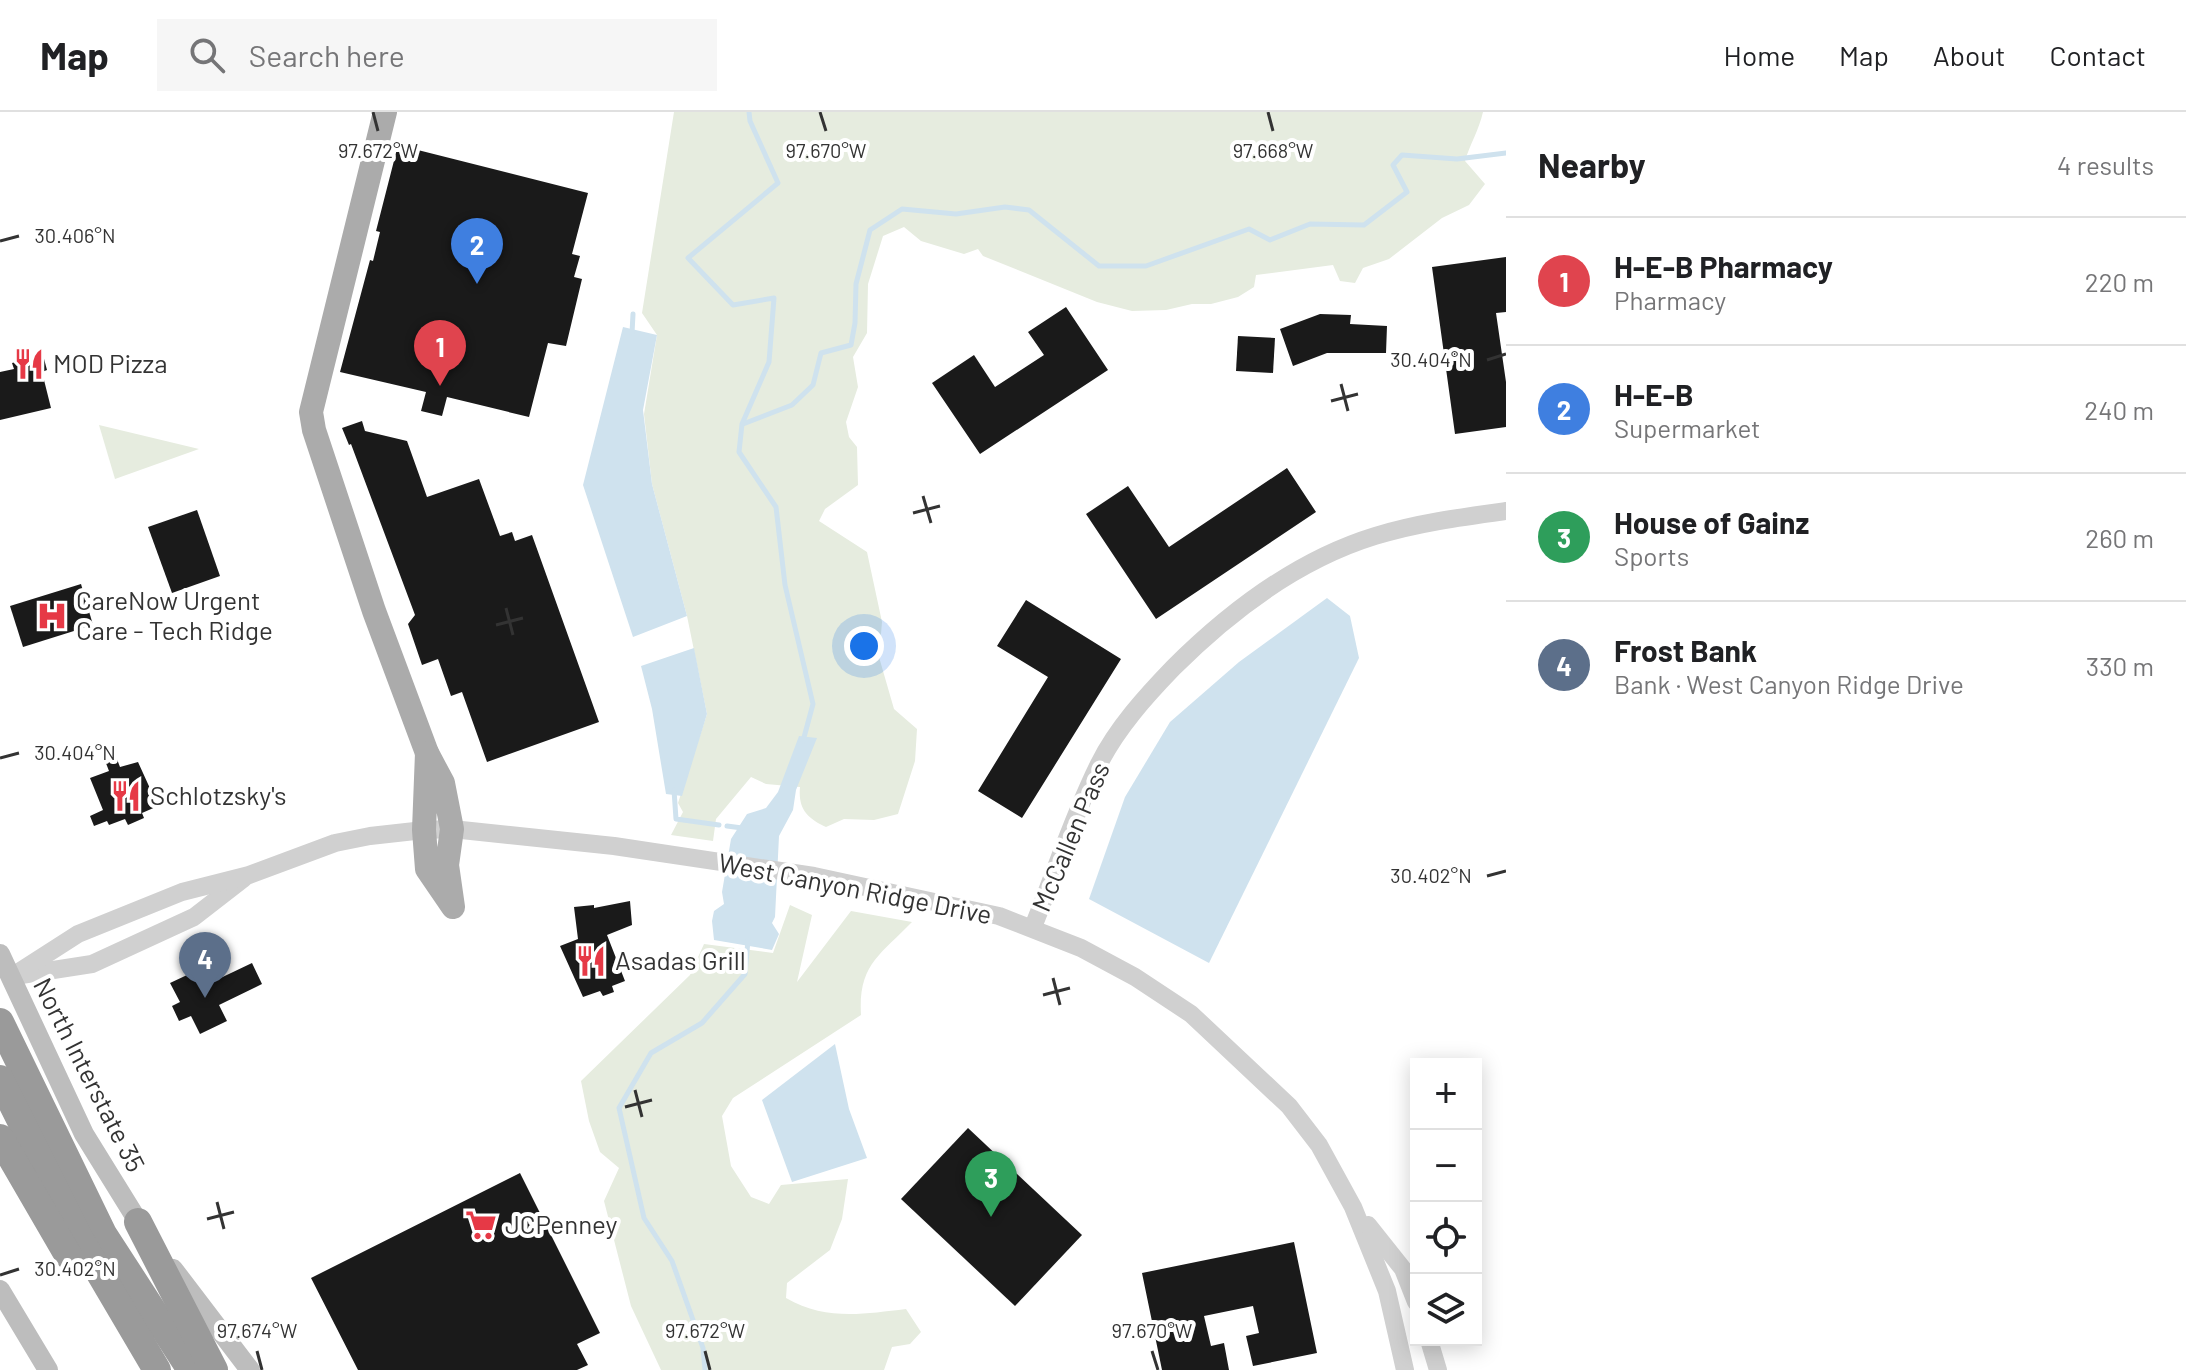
<!DOCTYPE html>
<meta charset="utf-8">
<style>
:root{--surface:#fff;--page:#f6f6f6;--text:#202124;--muted:#757577;--line:#e0e0e0;--accent:#e63946}
body{margin:0;font-family:Barlow,sans-serif;background:var(--page);color:var(--text)}
.controls{position:absolute;right:24px;bottom:24px;display:grid;overflow:hidden;border-radius:0px;box-shadow:0 4px 20px #0003}
.controls button{width:72px;height:72px;display:grid;place-items:center;padding:0;border:0;border-bottom:2px solid var(--line);background:var(--surface);color:var(--text);font:40px sans-serif}
.you{position:absolute;left:864px;top:534px;width:28px;height:28px;margin:-20px;border:6px solid #fff;border-radius:50%;background:#1a73e8;box-shadow:0 0 0 12px #1a73e833}
.badge{display:grid;place-items:center;width:52px;height:52px;border-radius:50%;background:var(--accent);color:#fff;font-size:26px;font-weight:700}
.pin{position:absolute;translate:-50% -66px;filter:drop-shadow(0 2px 4px #0008)}
.pin::after{content:'';position:absolute;top:42px;width:28px;height:24px;background:inherit;clip-path:polygon(0 0,100% 0,50% 100%)}
.list{margin:0;padding:0;list-style:none}
h2{display:flex;justify-content:space-between;align-items:center;height:104px;margin:0;padding:0 32px;font-size:34px}
h2 small{font-size:26px;font-weight:400;color:var(--muted)}
.list li{display:grid;grid-template-columns:52px 1fr auto;gap:24px;align-items:center;box-sizing:border-box;height:128px;padding:0 32px;border-top:2px solid var(--line)}
.list b{display:block;font-size:30px;white-space:nowrap}
.list p{margin:0;font-size:26px;white-space:nowrap;color:var(--muted)}
.list em{font-size:26px;font-style:normal;color:var(--muted)}
.icon{flex:none;width:44px;height:44px;fill:none;stroke:currentColor;stroke-width:2;stroke-linecap:round;stroke-linejoin:round}
.map{position:relative;flex:none;width:1506px;height:1258px;overflow:hidden}
header{display:flex;align-items:center;gap:48px;box-sizing:border-box;height:112px;padding:0 40px;background:var(--surface);border-bottom:2px solid var(--line)}
header strong{font-size:38px}
nav{display:flex;gap:44px;margin-inline-start:auto;font-size:28px}
.search{width:560px;height:72px;background:var(--page);display:flex;align-items:center;gap:20px;box-sizing:border-box;padding:0 28px;border-radius:0px;color:var(--muted);font-size:30px}
main{display:flex}
aside{flex:1;background:var(--surface)}
.map>svg:first-child{display:block}
</style>
<header>
<strong>Map</strong>
<div class="search"><svg class="icon" aria-label="search" viewBox="0 0 24 24"><circle cx="10" cy="10" r="6"/><path d="M15 15l6 6"/></svg>Search here</div>
<nav><a>Home</a><a>Map</a><a>About</a><a>Contact</a></nav>
</header>
<main>
<div class="map">
<svg width="1506" height="1258" viewBox="0 0 1506 1258">
<rect width="100%" height="100%" fill="#fff"/>
<g fill="#e6ecdf">
<path d="M 674,0 L 1483,0 C 1479,18 1470,32 1465,49 L 1485,72 L 1469,93 L 1442,106 L 1389,147 L 1363,156 L 1355,171 L 1340,169 L 1333,153 L 1256,163 L 1254,175 L 1238,185 L 1211,192 L 1192,192 L 1166,198 L 1132,199 L 1097,190 L 983,144 L 978,137 L 964,142 L 921,129 L 904,115 L 883,124 L 868,172 L 867,221 L 853,245 L 858,275 L 846,310 L 849,325 L 857,335 L 858,373 L 825,397 L 819,409 L 867,440 L 882,510 L 879,545 L 894,597 L 917,617 L 915,649 L 898,702 L 874,708 L 844,707 L 826,715 C 807,706 798,697 800,675 L 766,672 L 751,665 L 716,707 L 713,729 L 671,723 L 683,700 L 678,691 L 707,602 L 687,504 L 652,372 L 644,302 L 657,223 L 642,201 Z"/>
<path d="M 99,313 L 199,337 L 115,367 Z"/>
<path d="M 790,793 L 812,803 L 797,870 L 851,799 L 912,810 C 880,843 858,853 861,903 L 733,986 L 722,1004 L 731,1054 L 751,1085 L 769,1092 L 781,1073 L 848,1067 L 842,1107 L 830,1138 L 787,1171 L 786,1186 C 826,1209 863,1202 906,1197 L 921,1220 L 910,1232 L 892,1235 L 884,1258 L 661,1258 L 631,1194 L 604,1089 L 619,1056 L 600,1040 L 589,1009 L 581,969 L 690,863 L 704,832 L 773,841 Z"/>
</g>
<g fill="#cfe2ee">
<path d="M 623,215 L 657,223 L 643,298 L 652,372 L 687,504 L 633,525 L 583,373 Z"/>
<path d="M 1327,486 L 1350,504 L 1359,546 L 1209,851 L 1089,787 L 1125,685 L 1170,610 L 1239,550 Z"/>
<path d="M 694,536 L 707,602 L 682,684 L 666,682 L 652,597 L 641,554 Z"/>
<path d="M 799,624 L 817,626 L 796,678 L 793,698 L 779,724 L 775,805 L 772,811 L 779,822 L 772,838 L 714,828 L 712,809 L 714,799 L 724,792 L 722,780 L 731,727 L 747,702 L 766,696 L 778,680 Z"/>
<path d="M 835,932 L 849,997 L 867,1046 L 792,1070 L 762,988 Z"/>
</g>
<g fill="none" stroke-linecap="round" stroke-linejoin="round">
<g stroke="#cfe2ee" stroke-width="5">
<path d="M 749,0 L 750,9 L 778,71 L 688,146 L 733,193 L 774,186 L 769,250 L 742,312 L 739,340 L 776,395 L 785,473 L 813,592 L 803,629"/>
<path d="M 632,221 L 633,202"/>
<path d="M 743,312 L 792,293 L 813,273 L 821,241 L 851,233 L 855,211 L 856,172 L 870,118 L 902,97 L 956,102 L 1005,95 L 1029,98 L 1099,154 L 1146,154 L 1249,117 L 1270,128 L 1310,112 L 1364,113 L 1407,80 L 1393,53 L 1402,43 L 1457,47 L 1506,41"/>
<path d="M 674,678 L 676,707 L 719,713"/>
<path d="M 727,714 L 742,716"/>
<path d="M 705,1258 L 703,1236 L 672,1149 L 644,1106 L 619,996 L 651,941 L 702,911 L 745,862 L 748,828"/>
</g>
</g>
<g fill="#1a1a1a">
<path d="M 398,33 L 588,81 L 572,142 L 580,144 L 574,165 L 582,167 L 566,234 L 548,231 L 529,305 L 447,285 L 442,304 L 421,299 L 426,280 L 340,260 L 370,148 L 373,149 L 380,120 L 376,119 Z"/>
<path d="M 1506,145 L 1506,200 L 1496,201 L 1506,270 L 1506,315 L 1455,322 L 1432,155 Z"/>
<path d="M 1066,195 L 1108,258 L 980,342 L 932,271 L 974,243 L 995,275 L 1044,243 L 1028,220 Z"/>
<path d="M 1320,202 L 1351,203 L 1350,212 L 1387,214 L 1386,241 L 1327,241 L 1293,254 L 1280,217 Z"/>
<path d="M 1238,224 L 1275,226 L 1273,261 L 1236,259 Z"/>
<path d="M 43,243 L 47,258 L 42,260 L 51,296 L 0,308 L 0,260 L 14,257 L 12,251 Z"/>
<path d="M 362,309 L 365,319 L 407,329 L 427,385 L 479,367 L 500,424 L 512,420 L 515,429 L 532,423 L 599,610 L 487,650 L 462,580 L 451,584 L 438,547 L 422,553 L 408,512 L 415,503 L 351,332 L 349,333 L 342,316 Z"/>
<path d="M 1287,356 L 1316,400 L 1156,507 L 1086,402 L 1128,374 L 1169,435 Z"/>
<path d="M 197,398 L 220,464 L 172,481 L 148,415 Z"/>
<path d="M 81,472 L 93,513 L 23,535 L 10,494 Z"/>
<path d="M 1026,488 L 1121,547 L 1022,706 L 978,679 L 1048,565 L 997,534 Z"/>
<path d="M 115,642 L 120,655 L 138,650 L 158,694 L 142,701 L 144,706 L 128,713 L 125,707 L 109,713 L 107,709 L 94,714 L 90,704 L 103,698 L 90,666 L 109,659 L 104,646 Z"/>
<path d="M 630,789 L 632,813 L 607,823 L 625,869 L 612,874 L 614,880 L 603,884 L 600,879 L 583,885 L 560,834 L 578,827 L 574,795 L 594,793 L 594,796 Z"/>
<path d="M 252,851 L 262,872 L 219,893 L 227,909 L 200,922 L 191,904 L 179,909 L 172,894 L 180,890 L 170,871 L 202,856 L 210,871 Z"/>
<path d="M 968,1016 L 1082,1123 L 1015,1194 L 901,1087 Z"/>
<path d="M 520,1061 L 600,1221 L 577,1232 L 588,1253 L 577,1258 L 358,1258 L 311,1166 Z"/>
<path d="M 1294,1130 L 1317,1241 L 1253,1254 L 1246,1224 L 1259,1221 L 1253,1194 L 1204,1204 L 1211,1234 L 1224,1231 L 1229,1258 L 1162,1258 L 1142,1161 Z"/>
</g>
<g fill="none" stroke-linecap="round" stroke-linejoin="round">
<g stroke="#d0d0d0" stroke-width="18">
<path d="M 1033,815 C 1055,761 1073,704 1099,652 C 1117,616 1146,584 1173,556 C 1230,499 1297,448 1375,424 C 1417,411 1462,405 1506,399"/>
<path d="M 21,863 L 92,852 L 194,805 L 243,767"/>
<path d="M 11,865 L 78,822 L 182,780 L 249,763 L 335,731 L 370,724 L 424,718 L 452,717 L 614,734 L 814,764 L 999,804 L 1081,836 L 1135,865 L 1191,902 L 1289,994 L 1319,1033 L 1353,1095 L 1387,1179 L 1405,1258"/>
<path d="M 1368,1113 L 1403,1157 L 1416,1190"/>
<path d="M 1429,1228 L 1438,1258"/>
</g>
<g stroke="#bdbdbd" stroke-width="20">
<path d="M 0,842 L 84,1022 L 144,1119"/>
<path d="M 173,1157 L 250,1258"/>
<path d="M 0,1178 L 48,1258"/>
</g>
<g stroke="#ababab" stroke-width="24">
<path d="M 385,0 L 311,300 L 314,318 L 374,499 L 427,641"/>
<path d="M 427,641 L 443,671 L 452,717 L 447,753 L 453,795 L 427,757 L 424,718 Z"/>
</g>
<g stroke="#9a9a9a" stroke-width="28">
<path d="M 0,910 L 103,1122 L 191,1258"/>
<path d="M 0,967 L 81,1129 L 157,1258"/>
<path d="M 0,1026 L 68,1143"/>
<path d="M 138,1110 L 214,1258"/>
</g>
</g>
<path fill="none" stroke="#333" stroke-width="3" d="M 373,0 L 378,19M 820,0 L 826,19M 1268,0 L 1273,19M 0,129 L 19,124M 1487,248 L 1506,242M 1341,272 L 1348,299M 1331,289 L 1358,282M 923,384 L 931,411M 913,401 L 940,394M 506,496 L 513,523M 496,513 L 523,506M 0,646 L 19,641M 1487,764 L 1506,759M 1053,866 L 1060,893M 1043,883 L 1070,876M 635,978 L 642,1005M 625,995 L 652,988M 217,1090 L 224,1117M 207,1107 L 234,1100M 0,1163 L 19,1157M 257,1239 L 262,1258M 705,1239 L 710,1258M 1152,1239 L 1158,1258"/>
<defs>
<symbol id="restaurant-bare" viewBox="-9 -9 18 18"><path d="M-5-6h1v4h1v-4h1v4h1v-4h1v5L-1.5 .5V6h-2V.5L-5-1ZM5-6V6H3V1.5H1.5Q1.5-4 5-6Z" fill="#e63946" stroke="#fff" stroke-width="2.5" paint-order="stroke"/></symbol>
<symbol id="hospital-bare" viewBox="-9 -9 18 18"><path d="M-5-5h3v3.5h4V-5h3V5h-3V1.5h-4V5h-3Z" fill="#e63946" stroke="#fff" stroke-width="2.5" paint-order="stroke"/></symbol>
<symbol id="supermarket-bare" viewBox="-9 -9 18 18"><path d="M-6-5.5h2.5l.6 2H6L4.5 2H-2.5L-4.4-4H-6ZM-1.5 3.2a1.3 1.3 0 1 0 .1 0ZM3 3.2a1.3 1.3 0 1 0 .1 0Z" fill="#e63946" stroke="#fff" stroke-width="2.5" paint-order="stroke"/></symbol>
</defs>
<g fill-rule="evenodd">
<use href="#restaurant-bare" x="7" y="230" width="44" height="44"/>
<use href="#hospital-bare" x="30" y="482" width="44" height="44"/>
<use href="#restaurant-bare" x="104" y="662" width="44" height="44"/>
<use href="#restaurant-bare" x="569" y="827" width="44" height="44"/>
<use href="#supermarket-bare" x="459" y="1091" width="44" height="44"/>
</g>
<g text-anchor="middle" stroke-width="8" stroke-linejoin="round" paint-order="stroke">
<g font-size="26" fill="#333" stroke="#fff" text-anchor="start">
<text x="53" y="261">MOD Pizza</text>
<text x="76" y="498">CareNow Urgent<tspan x="76" dy="30">Care - Tech Ridge</tspan></text>
<text x="150" y="693">Schlotzsky's</text>
<text x="615" y="858">Asadas Grill</text>
<text x="505" y="1122">JCPenney</text>
</g>
<g font-size="26" fill="#333" stroke="#fff">
<text transform="translate(1071 725) rotate(-67)" y="9">McCallen Pass</text>
<text transform="translate(855 777) rotate(11)" y="9">West Canyon Ridge Drive</text>
<text transform="translate(89 963) rotate(63)" y="9">North Interstate 35</text>
</g>
</g>
<g font-size="20" text-anchor="middle" fill="#333" stroke="#fff" stroke-width="8" stroke-linejoin="round" paint-order="stroke">
<text x="378" y="46">97.672°W</text>
<text x="826" y="46">97.670°W</text>
<text x="1273" y="46">97.668°W</text>
<text x="75" y="131">30.406°N</text>
<text x="1431" y="255">30.404°N</text>
<text x="75" y="648">30.404°N</text>
<text x="1431" y="771">30.402°N</text>
<text x="75" y="1164">30.402°N</text>
<text x="257" y="1226">97.674°W</text>
<text x="705" y="1226">97.672°W</text>
<text x="1152" y="1226">97.670°W</text>
</g>
</svg>
<div class="controls">
<button>+</button>
<button>−</button>
<button><svg class="icon" aria-label="locate" viewBox="0 0 24 24"><circle cx="12" cy="12" r="6"/><path d="M12 2v4M12 18v4M2 12h4M18 12h4"/></svg></button>
<button><svg class="icon" aria-label="layers" viewBox="0 0 24 24"><path d="M12 4l9 5-9 5-9-5zM3 14l9 5 9-5"/></svg></button>
</div>
<div class="you"></div>
<div class="pin badge" style="left:440px;top:274px;background:#e0444e">1</div>
<div class="pin badge" style="left:477px;top:172px;background:#3f7fe0">2</div>
<div class="pin badge" style="left:991px;top:1105px;background:#2e9e5b">3</div>
<div class="pin badge" style="left:205px;top:886px;background:#5c6f8a">4</div>
</div>
<aside>
<h2>Nearby<small>4 results</small></h2>
<ul class="list">
<li><span class="badge" style="background:#e0444e">1</span><div><b>H-E-B Pharmacy</b><p>Pharmacy</p></div><em>220 m</em></li>
<li><span class="badge" style="background:#3f7fe0">2</span><div><b>H-E-B</b><p>Supermarket</p></div><em>240 m</em></li>
<li><span class="badge" style="background:#2e9e5b">3</span><div><b>House of Gainz</b><p>Sports</p></div><em>260 m</em></li>
<li><span class="badge" style="background:#5c6f8a">4</span><div><b>Frost Bank</b><p>Bank · West Canyon Ridge Drive</p></div><em>330 m</em></li>
</ul>
</aside>
</main>
